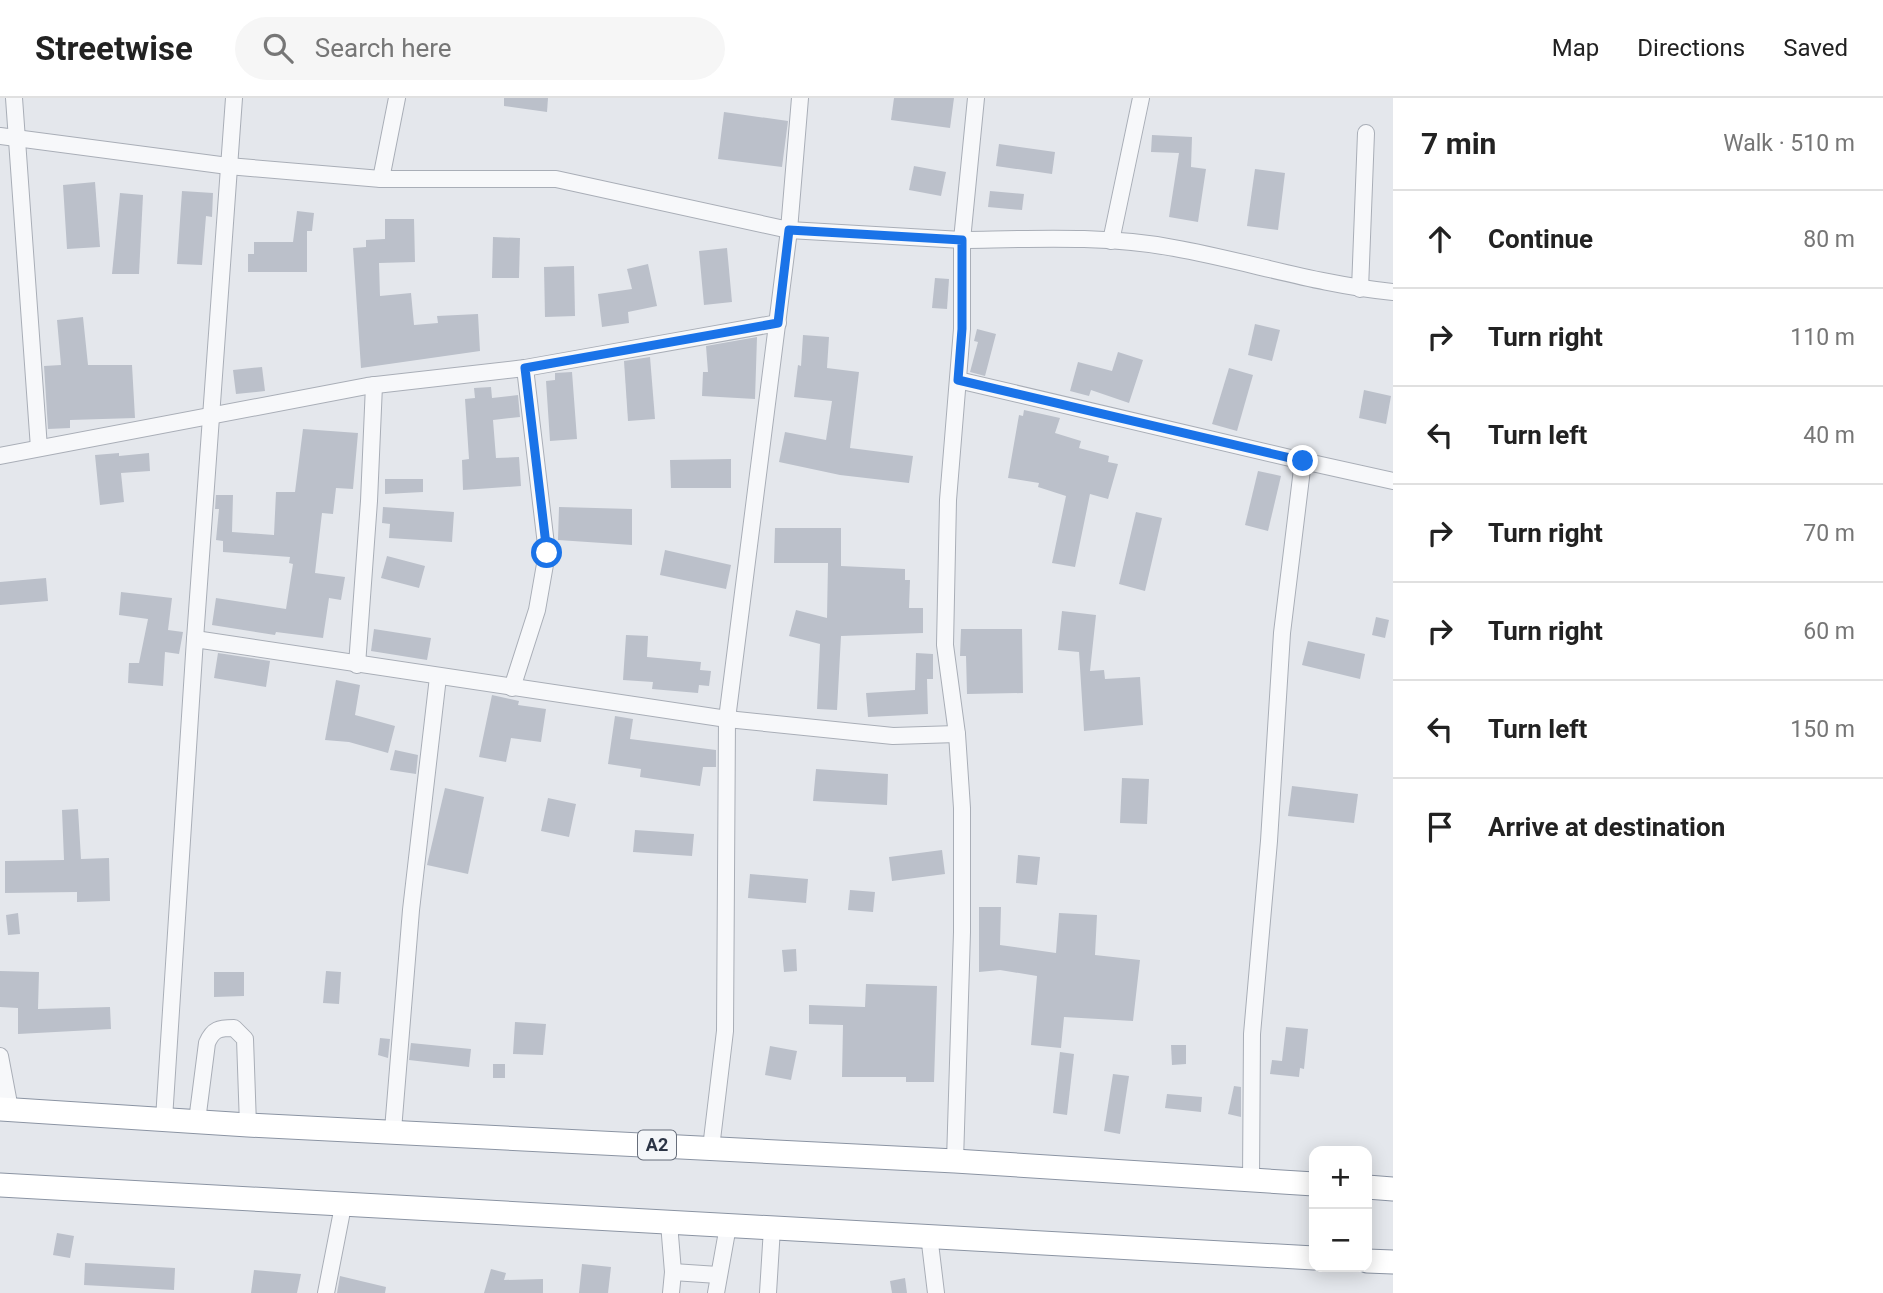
<!DOCTYPE html>
<meta charset="utf-8">
<style>
:root{--surface:#fff;--page:#f6f6f6;--text:#222;--muted:#767676;--line:#e0e0e0}
body{margin:0;font-family:Roboto,sans-serif;background:var(--page);color:var(--text)}
.controls{position:absolute;right:21px;bottom:21px;display:grid;overflow:hidden;border-radius:14px;box-shadow:0 4px 18px #0003}
.controls button{width:63px;height:63px;display:grid;place-items:center;padding:0;border:0;border-bottom:2px solid var(--line);background:var(--surface);color:var(--text);font:35px sans-serif}
.stop{position:absolute;width:21px;height:21px;margin:-16px;border:5px solid #1a73e8;border-radius:50%;background:#fff}
.stop.end{background:#1a73e8;border-color:#fff;box-shadow:0 2px 7px #0008}
.list{margin:0;padding:0;list-style:none}
h2{display:flex;justify-content:space-between;align-items:center;height:91px;margin:0;padding:0 28px;font-size:30px}
h2 small{font-size:23px;font-weight:400;color:var(--muted)}
.list li{display:grid;grid-template-columns:46px 1fr auto;gap:21px;align-items:center;box-sizing:border-box;height:98px;padding:0 28px;border-top:2px solid var(--line)}
.list b{display:block;font-size:26px;white-space:nowrap}
.list em{font-size:23px;font-style:normal;color:var(--muted)}
.icon{flex:none;width:38px;height:38px;fill:none;stroke:currentColor;stroke-width:2;stroke-linecap:round;stroke-linejoin:round}
.map{position:relative;flex:none;width:1393px;height:1195px;overflow:hidden}
header{display:flex;align-items:center;gap:42px;box-sizing:border-box;height:98px;padding:0 35px;background:var(--surface);border-bottom:2px solid var(--line)}
header strong{font-size:33px}
nav{display:flex;gap:38px;margin-inline-start:auto;font-size:24px}
.search{width:490px;height:63px;background:var(--page);display:flex;align-items:center;gap:18px;box-sizing:border-box;padding:0 24px;border-radius:38px;color:var(--muted);font-size:26px}
main{display:flex}
aside{flex:1;background:var(--surface)}
.map>svg:first-child{display:block}
</style>
<header>
<strong>Streetwise</strong>
<div class="search"><svg class="icon" aria-label="search" viewBox="0 0 24 24"><circle cx="10" cy="10" r="6"/><path d="M15 15l6 6"/></svg>Search here</div>
<nav><a>Map</a><a>Directions</a><a>Saved</a></nav>
</header>
<main>
<div class="map">
<svg width="1393" height="1195" viewBox="0 0 1393 1195">
<rect width="100%" height="100%" fill="#e4e7ec"/>
<g fill="#bbc0ca">
<path d="M 504,0 L 548,0 L 547,14 L 504,8 Z"/>
<path d="M 894,0 L 954,0 L 950,30 L 891,22 Z"/>
<path d="M 724,14 L 788,23 L 782,69 L 718,61 Z"/>
<path d="M 1152,37 L 1192,39 L 1191,69 L 1206,71 L 1198,124 L 1169,119 L 1179,55 L 1151,54 Z"/>
<path d="M 999,46 L 1055,54 L 1052,76 L 996,68 Z"/>
<path d="M 914,68 L 946,74 L 941,98 L 909,92 Z"/>
<path d="M 1255,71 L 1285,75 L 1278,132 L 1247,128 Z"/>
<path d="M 95,84 L 100,149 L 67,151 L 63,87 Z"/>
<path d="M 182,93 L 213,95 L 212,119 L 206,118 L 202,167 L 177,166 Z"/>
<path d="M 990,93 L 1024,96 L 1022,112 L 988,109 Z"/>
<path d="M 120,95 L 143,97 L 139,176 L 112,176 Z"/>
<path d="M 297,113 L 314,115 L 312,133 L 307,133 L 307,174 L 248,174 L 248,156 L 254,156 L 254,144 L 293,144 Z"/>
<path d="M 385,121 L 414,121 L 415,164 L 379,165 L 380,198 L 411,195 L 414,227 L 438,225 L 437,218 L 478,216 L 480,253 L 361,270 L 353,150 L 366,149 L 366,142 L 385,141 Z"/>
<path d="M 493,139 L 520,140 L 519,180 L 492,180 Z"/>
<path d="M 727,150 L 732,204 L 704,207 L 699,153 Z"/>
<path d="M 648,166 L 657,208 L 628,214 L 629,225 L 602,229 L 598,196 L 632,191 L 627,171 Z"/>
<path d="M 574,168 L 575,218 L 545,219 L 544,169 Z"/>
<path d="M 935,180 L 949,181 L 947,211 L 932,210 Z"/>
<path d="M 83,219 L 88,267 L 132,267 L 135,320 L 70,322 L 70,330 L 48,331 L 44,268 L 61,267 L 57,222 Z"/>
<path d="M 1255,226 L 1280,232 L 1272,263 L 1248,257 Z"/>
<path d="M 977,231 L 996,236 L 985,278 L 970,274 L 978,244 L 974,243 Z"/>
<path d="M 803,237 L 829,239 L 827,270 L 859,274 L 850,350 L 913,358 L 909,385 L 840,377 L 779,364 L 785,334 L 826,342 L 832,303 L 794,299 L 798,267 L 801,268 Z"/>
<path d="M 757,239 L 755,301 L 702,298 L 703,274 L 708,274 L 706,248 Z"/>
<path d="M 1118,254 L 1143,262 L 1129,305 L 1091,292 L 1089,298 L 1070,293 L 1078,264 L 1112,273 Z"/>
<path d="M 650,259 L 655,321 L 628,323 L 624,263 Z"/>
<path d="M 262,269 L 265,293 L 236,296 L 233,272 Z"/>
<path d="M 1229,270 L 1253,277 L 1237,333 L 1212,326 Z"/>
<path d="M 572,274 L 577,341 L 550,343 L 546,283 L 555,282 L 555,275 Z"/>
<path d="M 491,289 L 492,300 L 518,297 L 520,319 L 493,322 L 496,360 L 519,359 L 521,388 L 463,392 L 462,362 L 469,361 L 465,301 L 475,300 L 474,290 Z"/>
<path d="M 1364,292 L 1391,298 L 1386,326 L 1359,320 Z"/>
<path d="M 1024,312 L 1060,320 L 1055,335 L 1081,343 L 1079,350 L 1109,358 L 1108,364 L 1118,366 L 1108,401 L 1090,396 L 1075,469 L 1052,465 L 1066,398 L 1038,389 L 1039,385 L 1008,380 L 1019,317 L 1023,318 Z"/>
<path d="M 303,331 L 358,335 L 353,391 L 336,390 L 333,416 L 322,415 L 315,475 L 345,479 L 341,502 L 329,500 L 323,540 L 276,534 L 275,537 L 212,527 L 216,500 L 286,511 L 293,466 L 289,465 L 290,459 L 223,454 L 223,443 L 216,442 L 219,411 L 215,411 L 216,397 L 233,397 L 232,434 L 274,437 L 276,394 L 295,394 Z"/>
<path d="M 119,355 L 119,358 L 149,355 L 150,373 L 121,375 L 124,404 L 100,407 L 95,357 Z"/>
<path d="M 731,361 L 731,390 L 671,390 L 670,362 Z"/>
<path d="M 1258,373 L 1281,378 L 1268,433 L 1245,427 Z"/>
<path d="M 385,381 L 423,381 L 423,394 L 385,396 Z"/>
<path d="M 383,409 L 454,414 L 452,444 L 389,440 L 390,426 L 382,425 Z"/>
<path d="M 559,409 L 632,411 L 632,447 L 558,442 Z"/>
<path d="M 1136,414 L 1162,420 L 1145,493 L 1119,486 Z"/>
<path d="M 775,430 L 841,430 L 841,468 L 905,471 L 905,482 L 910,482 L 909,510 L 923,510 L 923,535 L 841,538 L 837,612 L 817,611 L 820,546 L 789,538 L 796,512 L 827,520 L 828,465 L 774,465 Z"/>
<path d="M 665,452 L 731,467 L 726,491 L 660,477 Z"/>
<path d="M 387,458 L 425,468 L 419,490 L 381,480 Z"/>
<path d="M 46,480 L 48,503 L 0,507 L 0,484 Z"/>
<path d="M 121,494 L 172,500 L 168,532 L 183,534 L 179,556 L 165,554 L 163,588 L 128,585 L 129,565 L 139,565 L 148,521 L 119,517 Z"/>
<path d="M 1062,513 L 1096,517 L 1090,573 L 1104,572 L 1105,581 L 1140,579 L 1143,627 L 1084,633 L 1079,554 L 1058,552 Z"/>
<path d="M 1376,519 L 1389,522 L 1385,540 L 1372,537 Z"/>
<path d="M 374,531 L 431,540 L 427,562 L 371,553 Z"/>
<path d="M 961,531 L 1022,531 L 1023,595 L 967,596 L 966,558 L 960,558 Z"/>
<path d="M 626,537 L 648,538 L 647,559 L 701,564 L 700,572 L 711,573 L 709,588 L 699,587 L 698,595 L 652,591 L 653,584 L 623,582 Z"/>
<path d="M 1308,543 L 1365,556 L 1360,581 L 1302,567 Z"/>
<path d="M 218,555 L 270,563 L 266,589 L 214,580 Z"/>
<path d="M 916,555 L 933,556 L 933,581 L 927,581 L 928,616 L 868,619 L 866,595 L 915,592 Z"/>
<path d="M 336,582 L 360,587 L 355,617 L 395,628 L 388,655 L 349,644 L 325,642 Z"/>
<path d="M 492,597 L 519,603 L 518,607 L 546,611 L 541,644 L 511,640 L 506,664 L 479,659 Z"/>
<path d="M 615,618 L 633,621 L 630,641 L 716,652 L 716,669 L 703,669 L 700,688 L 640,679 L 641,671 L 608,666 Z"/>
<path d="M 395,652 L 418,657 L 416,676 L 390,672 Z"/>
<path d="M 816,671 L 888,676 L 887,707 L 813,703 Z"/>
<path d="M 1122,680 L 1149,681 L 1147,726 L 1120,725 Z"/>
<path d="M 1292,688 L 1358,696 L 1354,725 L 1288,718 Z"/>
<path d="M 445,690 L 484,699 L 468,776 L 427,767 Z"/>
<path d="M 548,700 L 576,706 L 569,739 L 541,733 Z"/>
<path d="M 78,711 L 81,761 L 109,760 L 110,803 L 77,804 L 77,794 L 5,795 L 5,763 L 64,762 L 62,712 Z"/>
<path d="M 635,732 L 694,736 L 692,758 L 633,754 Z"/>
<path d="M 942,752 L 945,776 L 892,783 L 889,759 Z"/>
<path d="M 1018,757 L 1040,759 L 1037,787 L 1016,785 Z"/>
<path d="M 750,776 L 808,781 L 806,805 L 748,800 Z"/>
<path d="M 850,792 L 875,794 L 873,814 L 848,812 Z"/>
<path d="M 979,809 L 1001,809 L 1000,847 L 1056,855 L 1059,815 L 1097,817 L 1095,857 L 1140,862 L 1133,923 L 1064,919 L 1061,950 L 1031,947 L 1037,878 L 1000,872 L 979,874 Z"/>
<path d="M 18,815 L 20,836 L 8,837 L 6,817 Z"/>
<path d="M 796,851 L 797,873 L 784,874 L 782,852 Z"/>
<path d="M 0,873 L 39,874 L 38,911 L 110,909 L 111,931 L 18,936 L 18,910 L 0,909 Z"/>
<path d="M 326,873 L 341,874 L 339,906 L 323,905 Z"/>
<path d="M 214,874 L 244,874 L 244,898 L 214,899 Z"/>
<path d="M 866,886 L 937,888 L 934,984 L 906,984 L 906,979 L 842,979 L 843,927 L 809,926 L 809,907 L 865,909 Z"/>
<path d="M 515,924 L 546,926 L 543,957 L 513,956 Z"/>
<path d="M 1286,929 L 1308,931 L 1304,971 L 1300,970 L 1299,979 L 1270,976 L 1272,962 L 1282,963 Z"/>
<path d="M 380,940 L 390,941 L 388,960 L 378,957 Z"/>
<path d="M 411,945 L 471,951 L 469,969 L 409,962 Z"/>
<path d="M 1171,947 L 1186,947 L 1186,966 L 1172,967 Z"/>
<path d="M 770,948 L 797,953 L 791,982 L 765,977 Z"/>
<path d="M 1060,954 L 1074,956 L 1067,1017 L 1053,1015 Z"/>
<rect x="493" y="966" width="12" height="14"/>
<path d="M 1113,976 L 1129,978 L 1120,1036 L 1104,1033 Z"/>
<path d="M 1234,988 L 1241,989 L 1241,1019 L 1228,1016 Z"/>
<path d="M 1167,996 L 1202,999 L 1201,1014 L 1165,1010 Z"/>
<path d="M 57,1135 L 74,1138 L 70,1160 L 53,1157 Z"/>
<path d="M 85,1165 L 175,1170 L 174,1192 L 84,1187 Z"/>
<path d="M 582,1166 L 611,1169 L 608,1195 L 579,1195 Z"/>
<path d="M 491,1171 L 506,1175 L 504,1182 L 543,1181 L 543,1195 L 484,1195 Z"/>
<path d="M 254,1172 L 301,1176 L 297,1195 L 251,1195 Z"/>
<path d="M 340,1178 L 386,1189 L 385,1195 L 337,1195 Z"/>
<path d="M 905,1180 L 907,1195 L 892,1195 L 890,1183 Z"/>
</g>
<g fill="none" stroke-linecap="round" stroke-linejoin="round">
<defs>
<g id="minor">
<path d="M 14,0 L 39,350"/>
<path d="M 0,38 L 228,68 L 381,81 L 556,81 L 789,132 L 800,0"/>
<path d="M 381,81 L 397,0"/>
<path d="M 1111,143 L 1141,0"/>
<path d="M 1360,191 L 1366,35"/>
<path d="M 958,282 L 1303,363 L 1282,535 L 1269,743 L 1252,936 L 1251,1082"/>
<path d="M 0,358 L 367,288 L 525,270 L 778,225"/>
<path d="M 1303,363 L 1393,383"/>
<path d="M 195,541 L 727,621 L 893,638 L 957,636"/>
<path d="M 357,567 L 369,403 L 374,287"/>
<path d="M 512,590 L 537,512 L 547,455 L 525,270"/>
<path d="M 0,958 L 10,1011"/>
<path d="M 164,1021 L 195,541 L 234,0"/>
<path d="M 197,1023 L 207,945 C 213,931 219,930 234,930 L 245,941 L 248,1027"/>
<path d="M 393,1032 L 411,812 L 438,579"/>
<path d="M 711,1050 L 725,933 L 727,621 L 789,132 L 962,142 L 976,0"/>
<path d="M 955,1063 L 962,834 L 962,710 L 957,636 L 945,547 L 948,402 L 962,231 L 962,142 C 1032,141 1105,137 1174,150 C 1247,163 1319,187 1393,194"/>
<path d="M 669,1125 L 673,1174 L 671,1195"/>
<path d="M 929,1137 L 936,1195"/>
<path d="M 673,1174 L 718,1177"/>
<path d="M 326,1195 L 343,1108"/>
<path d="M 716,1195 L 728,1128"/>
<path d="M 768,1195 L 772,1130"/>
</g>
<g id="highway">
<path d="M 0,1011 L 248,1027 L 955,1063 L 1314,1086"/>
<path d="M 0,1087 L 1314,1160"/>
<path d="M 1367,1089 L 1393,1091"/>
<path d="M 1367,1163 L 1393,1164"/>
</g>
</defs>
<use href="#minor" stroke="#a9aeb7" stroke-width="18"/>
<use href="#highway" stroke="#8b94a3" stroke-width="25"/>
<use href="#minor" stroke="#f7f8fa" stroke-width="16"/>
<use href="#highway" stroke="#fff" stroke-width="23"/>
</g>
<g fill="none" stroke-linecap="round" stroke-linejoin="round">
<path stroke="#1a73e8" stroke-width="9" d="M 547,455 L 525,270 L 778,225 L 789,132 L 962,142 L 962,231 L 958,282 L 1303,363"/>
</g>
<g text-anchor="middle" stroke-width="5" stroke-linejoin="round" paint-order="stroke">
<rect fill="#f4f6f9" stroke="#676e7b" stroke-width="2" x="638" y="1032.5" width="38" height="29" rx="5"/>
<g font-size="18" font-weight="bold" fill="#2b3445">
<text x="657" y="1053">A2</text>
</g>
</g>
</svg>
<div class="controls">
<button>+</button>
<button>−</button>
</div>
<div class="stop" style="left:547px;top:455px"></div>
<div class="stop end" style="left:1303px;top:363px"></div>
</div>
<aside>
<h2>7 min<small>Walk · 510 m</small></h2>
<ul class="list">
<li><svg class="icon" aria-label="ahead" viewBox="0 0 24 24"><path d="M12 20V5M6 11l6-6 6 6"/></svg><div><b>Continue</b></div><em>80 m</em></li>
<li><svg class="icon" aria-label="right" viewBox="0 0 24 24"><path d="M7 20v-9h11M14 6l5 5-5 5"/></svg><div><b>Turn right</b></div><em>110 m</em></li>
<li><svg class="icon" aria-label="left" viewBox="0 0 24 24"><path d="M17 20v-9H6M10 6l-5 5 5 5"/></svg><div><b>Turn left</b></div><em>40 m</em></li>
<li><svg class="icon" aria-label="right" viewBox="0 0 24 24"><path d="M7 20v-9h11M14 6l5 5-5 5"/></svg><div><b>Turn right</b></div><em>70 m</em></li>
<li><svg class="icon" aria-label="right" viewBox="0 0 24 24"><path d="M7 20v-9h11M14 6l5 5-5 5"/></svg><div><b>Turn right</b></div><em>60 m</em></li>
<li><svg class="icon" aria-label="left" viewBox="0 0 24 24"><path d="M17 20v-9H6M10 6l-5 5 5 5"/></svg><div><b>Turn left</b></div><em>150 m</em></li>
<li><svg class="icon" aria-label="arrive" viewBox="0 0 24 24"><path d="M6 21V4h12l-3 4 3 4H6"/></svg><div><b>Arrive at destination</b></div></li>
</ul>
</aside>
</main>
